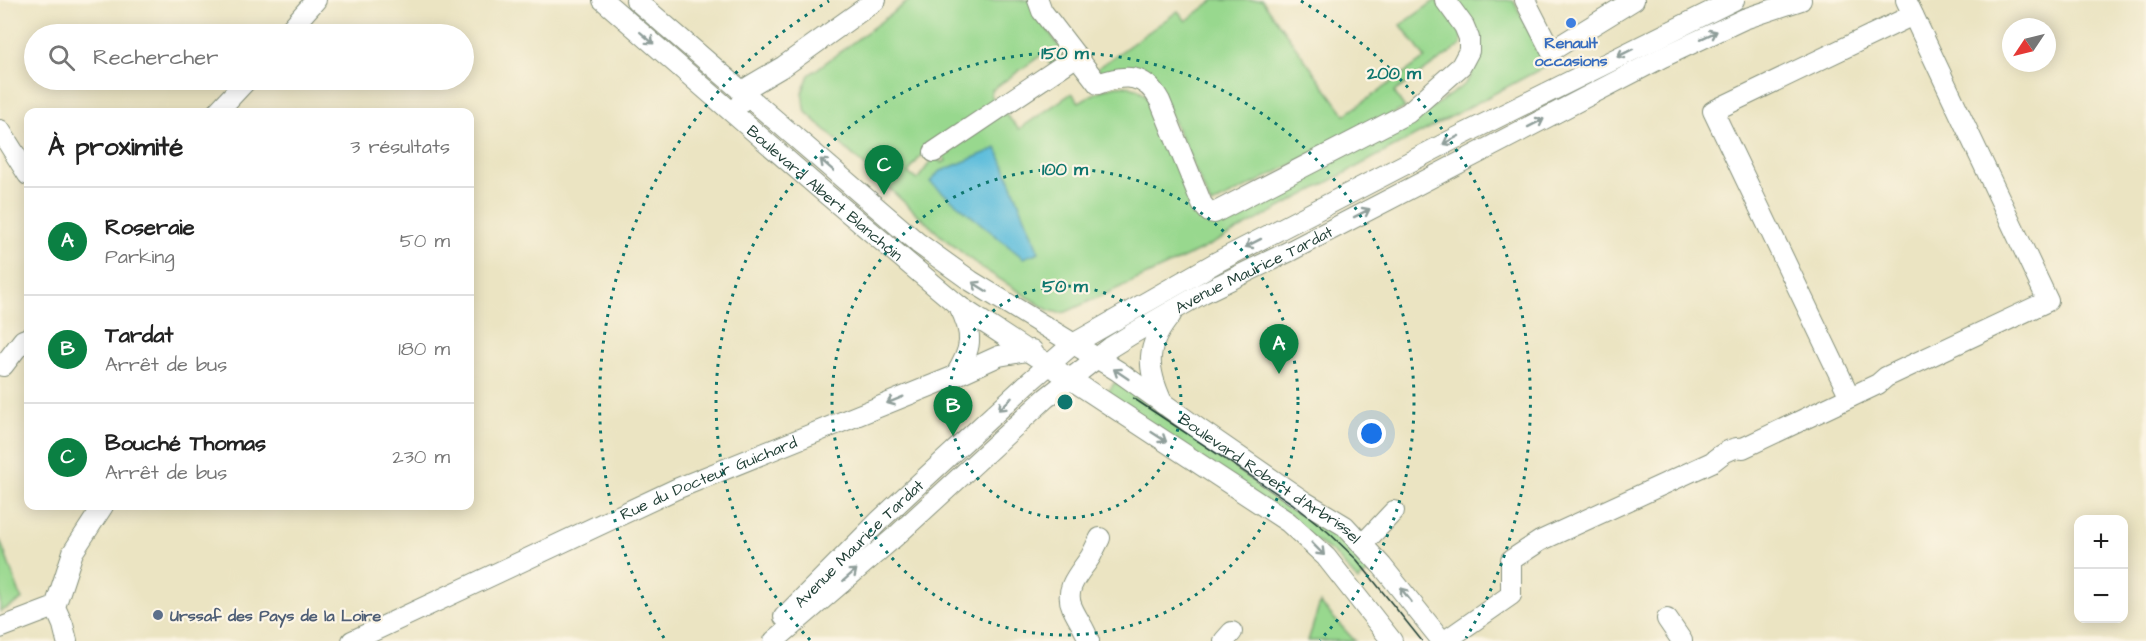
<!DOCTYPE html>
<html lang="fr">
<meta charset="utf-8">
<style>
:root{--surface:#fff;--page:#f2f2f2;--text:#222;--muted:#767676;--line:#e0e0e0;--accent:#0b8043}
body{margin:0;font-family:"Architects Daughter",sans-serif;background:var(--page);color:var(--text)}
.controls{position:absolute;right:18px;bottom:18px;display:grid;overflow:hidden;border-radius:12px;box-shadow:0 3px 15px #0003}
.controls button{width:54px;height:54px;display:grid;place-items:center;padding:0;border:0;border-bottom:2px solid var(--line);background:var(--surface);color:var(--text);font:30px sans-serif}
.compass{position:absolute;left:2002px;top:18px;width:54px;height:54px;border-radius:50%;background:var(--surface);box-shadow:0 3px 15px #0003;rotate:235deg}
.you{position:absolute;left:1372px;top:434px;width:21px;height:21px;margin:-15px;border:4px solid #fff;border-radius:50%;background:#1a73e8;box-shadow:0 0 0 9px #1a73e833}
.badge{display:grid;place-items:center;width:39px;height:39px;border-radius:50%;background:var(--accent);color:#fff;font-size:20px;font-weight:700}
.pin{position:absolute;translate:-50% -50px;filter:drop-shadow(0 2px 3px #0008)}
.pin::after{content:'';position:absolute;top:32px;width:21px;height:18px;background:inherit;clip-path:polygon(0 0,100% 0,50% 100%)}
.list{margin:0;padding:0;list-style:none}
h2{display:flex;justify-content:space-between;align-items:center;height:78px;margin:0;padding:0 24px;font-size:26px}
h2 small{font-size:20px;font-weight:400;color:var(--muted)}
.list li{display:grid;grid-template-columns:39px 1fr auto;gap:18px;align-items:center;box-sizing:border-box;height:108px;padding:0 24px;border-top:2px solid var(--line)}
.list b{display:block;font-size:22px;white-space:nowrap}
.list p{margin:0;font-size:20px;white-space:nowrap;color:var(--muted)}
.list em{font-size:20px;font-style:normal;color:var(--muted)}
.icon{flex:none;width:33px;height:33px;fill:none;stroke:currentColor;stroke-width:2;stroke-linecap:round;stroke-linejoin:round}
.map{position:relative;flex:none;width:2146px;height:641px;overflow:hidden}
.search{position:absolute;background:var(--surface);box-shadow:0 3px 15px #0003;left:24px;top:24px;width:450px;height:66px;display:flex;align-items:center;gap:15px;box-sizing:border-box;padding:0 21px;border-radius:33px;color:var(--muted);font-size:22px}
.panel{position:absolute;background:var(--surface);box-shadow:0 3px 15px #0003;left:24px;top:108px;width:450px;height:402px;border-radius:12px}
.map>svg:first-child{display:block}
</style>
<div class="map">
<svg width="2146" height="641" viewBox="0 0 2146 641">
<rect width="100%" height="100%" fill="#fcf5e5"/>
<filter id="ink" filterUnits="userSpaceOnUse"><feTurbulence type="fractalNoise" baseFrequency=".0167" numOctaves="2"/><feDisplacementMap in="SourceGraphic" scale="12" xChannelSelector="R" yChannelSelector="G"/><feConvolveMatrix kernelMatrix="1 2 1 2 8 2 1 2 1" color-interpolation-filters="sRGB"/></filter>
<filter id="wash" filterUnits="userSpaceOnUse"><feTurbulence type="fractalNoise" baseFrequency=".008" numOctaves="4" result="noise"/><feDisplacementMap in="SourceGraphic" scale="24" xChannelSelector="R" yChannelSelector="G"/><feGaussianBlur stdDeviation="1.35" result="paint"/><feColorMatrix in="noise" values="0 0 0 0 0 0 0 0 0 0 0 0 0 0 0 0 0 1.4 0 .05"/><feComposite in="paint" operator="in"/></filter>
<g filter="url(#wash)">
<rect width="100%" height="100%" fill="#ebe4c2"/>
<g fill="#98d88e" stroke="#5c8a61" stroke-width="1.5">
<path d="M 910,0 L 1029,0 L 1063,53 L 1053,68 L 1043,54 L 992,90 L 991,95 L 997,104 L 925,146 L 922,154 L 908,173 L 917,180 L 935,156 L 942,163 L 946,161 L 942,154 L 1002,110 L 1019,129 L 1072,93 L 1079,102 C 1095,93 1117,80 1136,88 C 1161,99 1189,190 1199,217 L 1208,222 L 1414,120 L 1464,85 L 1471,76 L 1477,43 L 1456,0 L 1513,0 L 1548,65 L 1197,252 L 1066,312 L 1059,313 L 1048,310 L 979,266 L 941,236 L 806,112 L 802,93 L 809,75 Z"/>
<path d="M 1214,0 L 1262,0 L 1345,115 L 1425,58 L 1401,25 L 1436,0 L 1462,34 L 1461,45 L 1394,92 L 1405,108 L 1211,205 L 1155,80 C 1139,63 1123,68 1102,75 L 1098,68 L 1178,11 L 1186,21 Z"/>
<path d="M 1115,382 L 1314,516 L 1341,539 L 1370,571 L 1358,581 L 1335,554 L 1106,395 Z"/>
<path d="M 0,540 L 22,600 L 0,612 Z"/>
<path d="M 1320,603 L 1355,641 L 1308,641 Z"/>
</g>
<path fill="#5ebedc" stroke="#3e7e88" stroke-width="1.5" d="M 997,148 L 1039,252 L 1023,258 L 930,182 L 939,172 Z"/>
</g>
<g filter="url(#ink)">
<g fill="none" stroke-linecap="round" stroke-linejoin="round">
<defs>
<g id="minor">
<path id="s1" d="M 603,0 L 819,188 L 959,306 L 1288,522 L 1326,557 L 1392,641"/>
<path id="s2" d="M 636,0 L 918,243 L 971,281 L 1118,371 L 1199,429 L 1305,502 L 1345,526 L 1382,566 L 1442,641"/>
<path d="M 1038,0 L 1042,11 L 1098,84 C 1124,74 1145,73 1160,101 L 1202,204 L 1209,212 L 1214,213 L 1408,113 L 1461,66 L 1469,51 L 1469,38 L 1464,26 L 1445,0"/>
<path d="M 1525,0 L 1551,51 L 1634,0"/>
<path d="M 286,34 L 316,0"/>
<path d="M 741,103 L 744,92 L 750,86 L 784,66 L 876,0"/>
<path d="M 217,112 L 247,80"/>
<path d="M 0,130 L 28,175"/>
<path d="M 934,152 L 1077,56"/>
<path d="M 3,366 L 23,340 L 28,338"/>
<path d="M 955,376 C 972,349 974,335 959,306"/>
<path d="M 1850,397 L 1713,111 L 1913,15"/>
<path d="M 1163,404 C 1146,368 1145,346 1171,315"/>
<path d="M 1362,545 L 1394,511"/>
<path id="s3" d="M 784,617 L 880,520 L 925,478 L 1028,383 L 1073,344 L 1217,262 L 1452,140 L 1734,0"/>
<path d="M 1667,619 L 1682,641"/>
<path d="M 0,628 L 55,607"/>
<path d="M 67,641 L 63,625 L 55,607 L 73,552 L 103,506"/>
<path id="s4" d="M 352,641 L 676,489 L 955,376 L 999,356 L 1032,350"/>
<path id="s5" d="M 774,641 L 896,536 L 1046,398 L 1111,347 L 1132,334 L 1203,293 L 1292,250 L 1663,57 L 1744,19 L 1801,0"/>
<path d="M 1089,641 C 1085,628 1077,619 1072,607 C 1063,587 1082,571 1091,556 C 1094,550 1097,544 1100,538"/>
<path d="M 1224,641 L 1232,632"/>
<path d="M 1445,641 L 1511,595 L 1511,560 L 1540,541 L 1712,462 C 1720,455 1732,446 1743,448 L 1878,384 L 1886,377 L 2048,301 L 1906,0"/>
</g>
</defs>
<use href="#minor" stroke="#85907b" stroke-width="22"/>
<use href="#minor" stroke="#fff" stroke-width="20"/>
<path stroke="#1f3d34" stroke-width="1.5" d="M 1133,398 L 1293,504 L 1328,532 L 1357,560 L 1422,641"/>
</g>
<defs><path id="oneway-shaft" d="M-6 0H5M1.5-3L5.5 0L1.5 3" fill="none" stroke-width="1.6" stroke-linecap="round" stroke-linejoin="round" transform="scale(1.5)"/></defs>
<g stroke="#8f9e9a">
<use href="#oneway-shaft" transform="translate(1709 35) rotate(-25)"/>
<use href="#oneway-shaft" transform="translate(647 38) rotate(41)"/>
<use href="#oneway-shaft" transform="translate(1625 53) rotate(153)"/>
<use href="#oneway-shaft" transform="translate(1536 123) rotate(-27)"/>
<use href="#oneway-shaft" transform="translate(1451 140) rotate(153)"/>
<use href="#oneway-shaft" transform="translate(827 165) rotate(-139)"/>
<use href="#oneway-shaft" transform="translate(1362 213) rotate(-27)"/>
<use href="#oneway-shaft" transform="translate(1253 243) rotate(153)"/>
<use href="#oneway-shaft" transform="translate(980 287) rotate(-148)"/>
<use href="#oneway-shaft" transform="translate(1121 374) rotate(-146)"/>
<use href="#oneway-shaft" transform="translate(895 400) rotate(158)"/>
<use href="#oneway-shaft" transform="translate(1005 404) rotate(137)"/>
<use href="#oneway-shaft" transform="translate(1159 437) rotate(33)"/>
<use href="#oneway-shaft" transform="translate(1318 549) rotate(45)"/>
<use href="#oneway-shaft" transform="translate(850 575) rotate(-41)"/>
<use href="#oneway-shaft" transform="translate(1406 595) rotate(-128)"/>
</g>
</g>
<g fill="none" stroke="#0f766e" stroke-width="3" stroke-dasharray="3 6">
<circle cx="1065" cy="402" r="116"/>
<circle cx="1065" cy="402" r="233"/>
<path d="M810 640A349 349 0 1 1 1320 640"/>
<path d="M664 638A465 465 0 0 1 829 1M1301 1A465 465 0 0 1 1466 638"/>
</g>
<circle fill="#3f7fe0" stroke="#fcf5e5" stroke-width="2" cx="1571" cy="23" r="6"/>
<circle fill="#5c6f8a" stroke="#fcf5e5" stroke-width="2" cx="158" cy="615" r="6"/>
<g text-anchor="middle" stroke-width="4.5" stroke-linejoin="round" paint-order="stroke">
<g font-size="16" font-weight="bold" fill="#366cbe" stroke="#fcf5e5">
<text x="1571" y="48">Renault<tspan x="1571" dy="18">occasions</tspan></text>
</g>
<g font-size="16" fill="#1f3d34" stroke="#fcf5e5">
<text dy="6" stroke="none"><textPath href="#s1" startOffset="294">Boulevard Albert Blanchoin</textPath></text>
<text dy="6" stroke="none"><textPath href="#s5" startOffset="610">Avenue Maurice Tardat</textPath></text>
<text dy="6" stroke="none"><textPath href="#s4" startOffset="392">Rue du Docteur Guichard</textPath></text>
<text dy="6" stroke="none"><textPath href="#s2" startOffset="796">Boulevard Robert d'Arbrissel</textPath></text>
<text dy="6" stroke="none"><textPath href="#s3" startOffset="105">Avenue Maurice Tardat</textPath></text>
</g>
<g font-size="16" font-weight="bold" fill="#4e5e75" stroke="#fcf5e5" text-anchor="start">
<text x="170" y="621">Urssaf des Pays de la Loire</text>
</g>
</g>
<circle cx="1065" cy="402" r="9" fill="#0f766e" stroke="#fcf5e5" stroke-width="3"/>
<g font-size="18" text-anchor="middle" font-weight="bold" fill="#0f766e" stroke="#fcf5e5" stroke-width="4.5" stroke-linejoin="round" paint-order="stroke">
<text x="1065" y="59">150 m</text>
<text x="1394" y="79">200 m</text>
<text x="1065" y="175">100 m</text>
<text x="1065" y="292">50 m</text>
</g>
</svg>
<div class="controls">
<button>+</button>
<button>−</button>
</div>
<svg class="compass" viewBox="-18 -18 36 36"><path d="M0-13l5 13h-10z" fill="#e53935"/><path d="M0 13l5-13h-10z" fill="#767676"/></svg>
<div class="you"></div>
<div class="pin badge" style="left:1279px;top:374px">A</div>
<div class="pin badge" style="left:953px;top:436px">B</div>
<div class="pin badge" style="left:884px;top:195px">C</div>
<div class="search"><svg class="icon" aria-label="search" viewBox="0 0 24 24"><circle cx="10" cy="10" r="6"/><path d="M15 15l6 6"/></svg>Rechercher</div>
<section class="panel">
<h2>À proximité<small>3 résultats</small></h2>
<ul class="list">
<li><span class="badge">A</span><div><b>Roseraie</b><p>Parking</p></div><em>50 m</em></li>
<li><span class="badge">B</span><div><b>Tardat</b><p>Arrêt de bus</p></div><em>180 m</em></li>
<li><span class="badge">C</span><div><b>Bouché Thomas</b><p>Arrêt de bus</p></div><em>230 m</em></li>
</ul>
</section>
</div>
